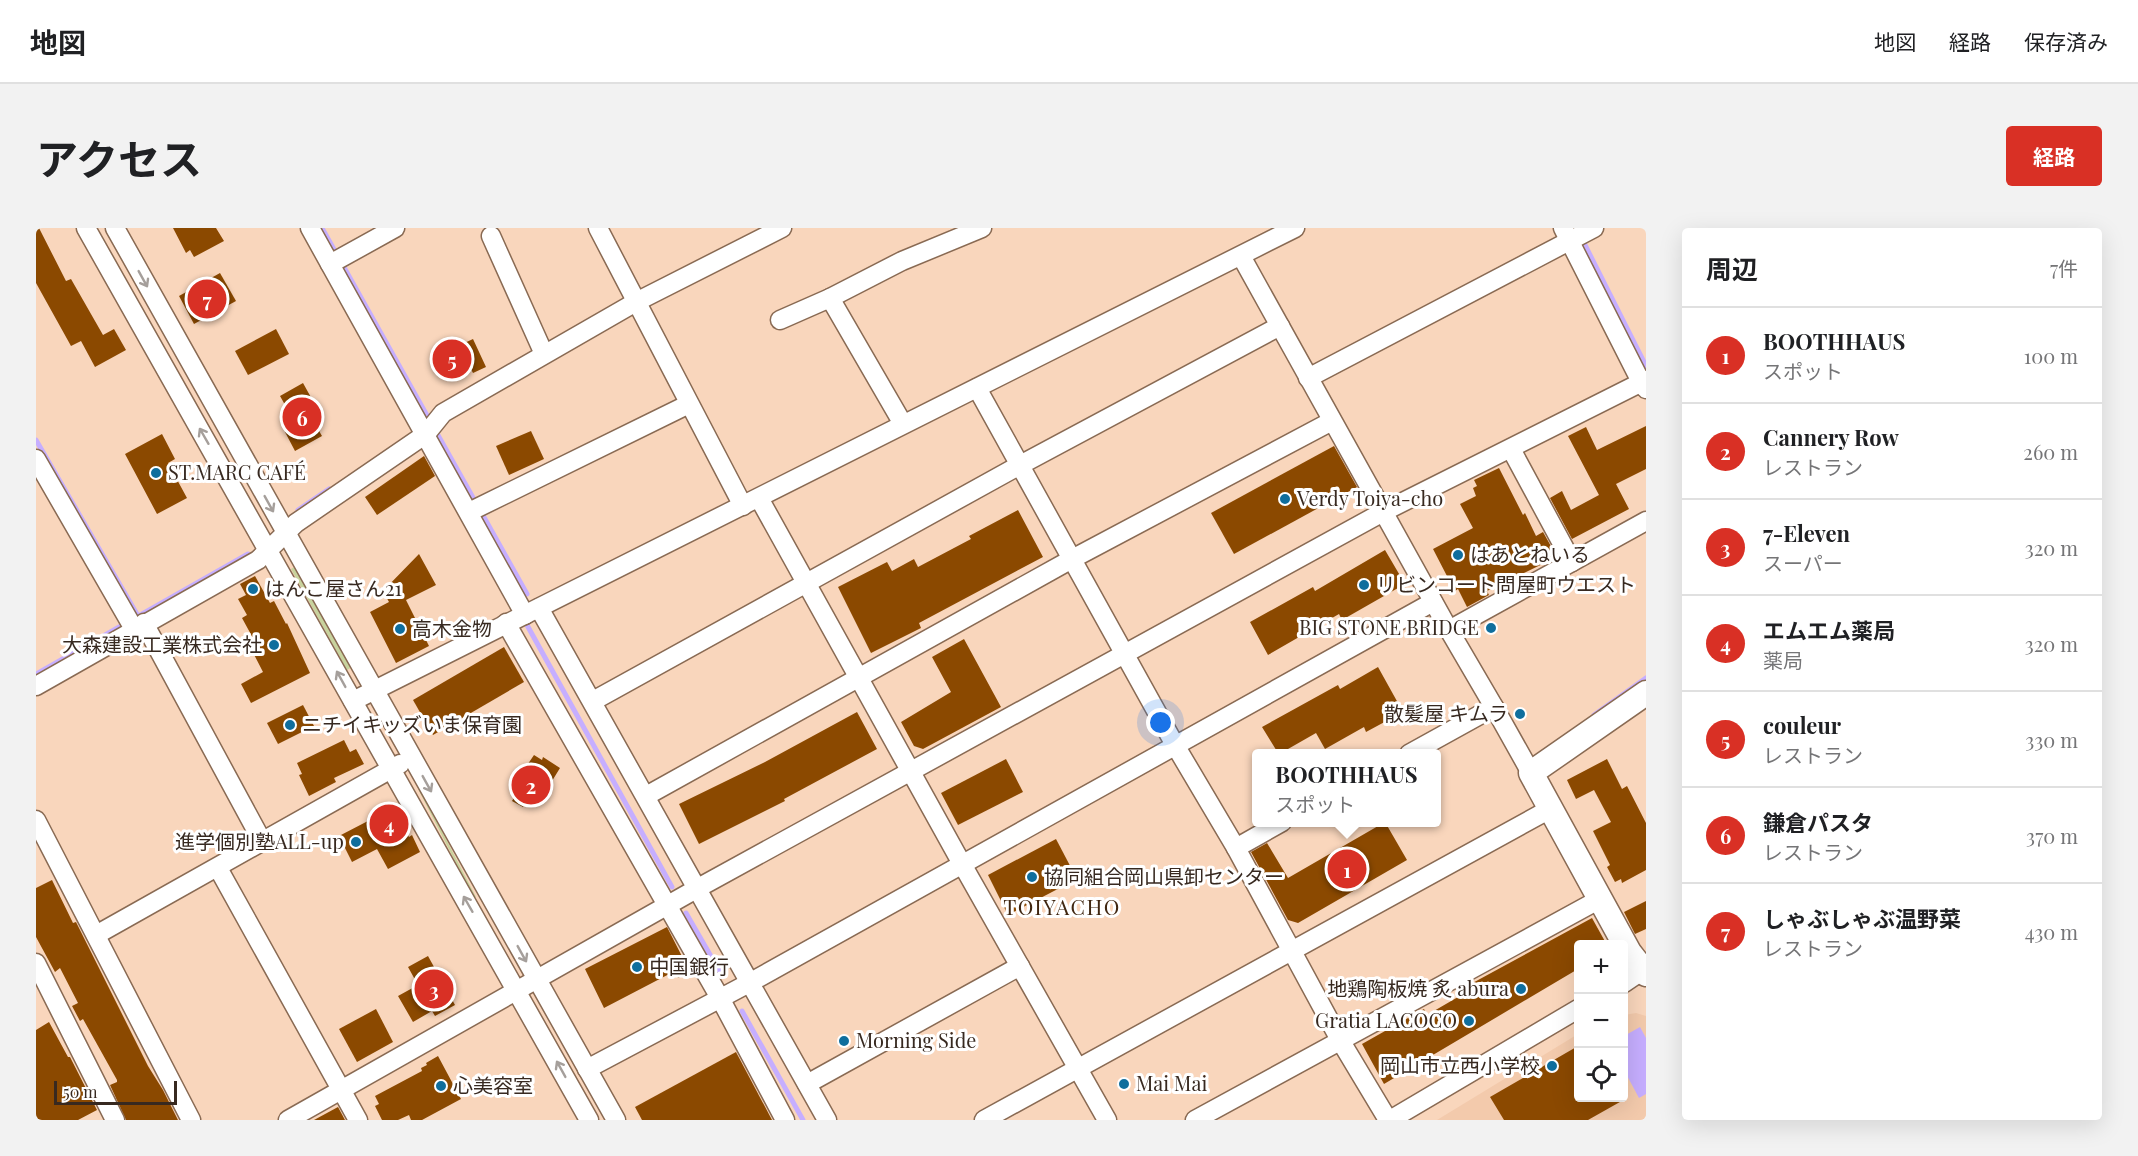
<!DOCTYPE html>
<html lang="ja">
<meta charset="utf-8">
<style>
:root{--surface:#fff;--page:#f2f2f2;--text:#202124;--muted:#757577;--line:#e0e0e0;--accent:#d93025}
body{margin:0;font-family:"Playfair Display","Noto Sans JP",serif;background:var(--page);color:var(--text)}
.controls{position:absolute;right:18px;bottom:18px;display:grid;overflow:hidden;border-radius:6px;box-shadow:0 6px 24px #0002}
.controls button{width:54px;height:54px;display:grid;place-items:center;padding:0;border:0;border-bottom:2px solid var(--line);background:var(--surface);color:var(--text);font:30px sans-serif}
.scale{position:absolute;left:18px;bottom:15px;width:123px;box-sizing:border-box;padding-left:6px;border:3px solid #372920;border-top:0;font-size:16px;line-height:21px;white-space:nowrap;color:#372920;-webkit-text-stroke:4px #fff;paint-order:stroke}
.you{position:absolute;left:1125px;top:495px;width:21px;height:21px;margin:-15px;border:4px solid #fff;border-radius:50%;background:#1a73e8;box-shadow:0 0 0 9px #1a73e833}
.badge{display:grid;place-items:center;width:39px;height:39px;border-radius:50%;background:var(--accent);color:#fff;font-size:20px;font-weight:700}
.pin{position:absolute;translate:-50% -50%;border:3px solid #fff;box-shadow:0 2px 6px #0006}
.popup{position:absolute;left:1216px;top:521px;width:189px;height:78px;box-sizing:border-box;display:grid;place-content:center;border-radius:6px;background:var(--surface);filter:drop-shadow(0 2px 4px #0005);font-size:20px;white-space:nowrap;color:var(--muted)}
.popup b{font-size:22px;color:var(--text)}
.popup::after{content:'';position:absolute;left:50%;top:100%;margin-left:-12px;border:12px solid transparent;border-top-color:var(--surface)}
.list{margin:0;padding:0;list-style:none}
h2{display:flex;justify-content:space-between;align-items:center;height:78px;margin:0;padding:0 24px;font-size:26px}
h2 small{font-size:20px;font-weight:400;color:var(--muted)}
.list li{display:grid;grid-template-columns:39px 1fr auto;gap:18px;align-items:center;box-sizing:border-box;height:96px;padding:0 24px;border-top:2px solid var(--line)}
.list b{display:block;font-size:22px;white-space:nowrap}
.list p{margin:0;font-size:20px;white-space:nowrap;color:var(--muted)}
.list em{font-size:20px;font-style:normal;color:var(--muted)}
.icon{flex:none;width:33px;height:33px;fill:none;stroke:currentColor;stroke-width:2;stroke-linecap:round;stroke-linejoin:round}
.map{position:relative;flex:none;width:1610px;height:892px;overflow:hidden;border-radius:6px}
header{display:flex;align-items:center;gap:36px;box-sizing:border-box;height:84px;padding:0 30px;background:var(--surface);border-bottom:2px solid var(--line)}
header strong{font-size:28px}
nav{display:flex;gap:33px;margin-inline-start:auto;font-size:21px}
.intro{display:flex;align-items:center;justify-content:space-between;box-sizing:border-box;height:144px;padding:0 36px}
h1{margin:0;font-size:42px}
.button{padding:15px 27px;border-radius:6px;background:var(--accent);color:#fff;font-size:21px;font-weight:700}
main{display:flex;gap:36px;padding:0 36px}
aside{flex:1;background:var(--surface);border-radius:6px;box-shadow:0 6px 24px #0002}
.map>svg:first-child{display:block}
</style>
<header>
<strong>地図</strong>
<nav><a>地図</a><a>経路</a><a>保存済み</a></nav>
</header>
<div class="intro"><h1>アクセス</h1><a class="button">経路</a></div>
<main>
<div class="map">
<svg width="1610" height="892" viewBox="0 0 1610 892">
<rect width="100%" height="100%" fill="#f9d6bc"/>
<path fill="#f3caac" d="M 1600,785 L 1610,788 L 1610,892 L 1401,892 L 1542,806 L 1542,870 L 1588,870 L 1588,787 Z"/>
<g fill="#c8d39e">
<path d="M 260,338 L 316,439 L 311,442 L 255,341 Z"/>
<path d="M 382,561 L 384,561 L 440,669 L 438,670 Z"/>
</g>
<path fill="#c6aeff" d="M 1604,799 L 1610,810 L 1610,866 L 1603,870 L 1588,842 L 1588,808 Z"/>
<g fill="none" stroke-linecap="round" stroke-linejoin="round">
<g stroke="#c6aeff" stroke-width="5">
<path d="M 286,0 L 491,366"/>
<path d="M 1546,11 L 1610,138"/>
<path d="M 0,212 L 102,388"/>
<path d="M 262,282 L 293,261"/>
<path d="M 491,397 L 636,659"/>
<path d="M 0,446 L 212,326"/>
<path d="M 1558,487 L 1610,450"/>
<path d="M 650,685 L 684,744"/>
<path d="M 706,783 L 767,892"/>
</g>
</g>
<g fill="#8b4900">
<path d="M 0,0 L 3,0 L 30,53 L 35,51 L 67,107 L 78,101 L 90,122 L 59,139 L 45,113 L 35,118 L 0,55 Z"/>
<path d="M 137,0 L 180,0 L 188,13 L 158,29 L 154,22 L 150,25 Z"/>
<path d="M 184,45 L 200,73 L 158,96 L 143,68 Z"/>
<path d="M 240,101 L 253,126 L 212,147 L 199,123 Z"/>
<path d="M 437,111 L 450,139 L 437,145 L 431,133 L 402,147 L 394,131 Z"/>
<path d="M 267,155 L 287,191 L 279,196 L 286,208 L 259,223 L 249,204 L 261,198 L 244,168 Z"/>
<path d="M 1610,198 L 1610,241 L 1580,256 L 1593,281 L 1536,311 L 1514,270 L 1526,263 L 1535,282 L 1563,267 L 1532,208 L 1550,199 L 1561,222 Z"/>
<path d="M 495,203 L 508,231 L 473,247 L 460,218 Z"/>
<path d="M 126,206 L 139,231 L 132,235 L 151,270 L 121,286 L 89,226 Z"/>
<path d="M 1298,218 L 1321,259 L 1198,326 L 1175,285 Z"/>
<path d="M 388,228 L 399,248 L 341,287 L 329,269 Z"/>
<path d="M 1463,240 L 1487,287 L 1489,285 L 1500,308 L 1507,304 L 1521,329 L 1451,363 L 1453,367 L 1431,379 L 1422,361 L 1419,363 L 1412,350 L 1397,321 L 1437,300 L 1424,276 L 1440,268 L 1437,260 L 1441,258 L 1438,252 Z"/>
<path d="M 982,282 L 1007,329 L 883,395 L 885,400 L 835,425 L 802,359 L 851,334 L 856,343 L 878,331 L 882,339 L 935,311 L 933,308 Z"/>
<path d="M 1349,322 L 1369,356 L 1306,392 L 1303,386 L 1232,427 L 1214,394 L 1277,359 L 1279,363 Z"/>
<path d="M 383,326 L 400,357 L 370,372 L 393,418 L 360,435 L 334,384 L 353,374 L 347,363 Z"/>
<path d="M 219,348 L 234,375 L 238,373 L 250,396 L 251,395 L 274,445 L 215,475 L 205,456 L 227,444 L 212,415 L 218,412 L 206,390 L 211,387 L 202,371 L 210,367 L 204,356 Z"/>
<path d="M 928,411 L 965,479 L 887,521 L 878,518 L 865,494 L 915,464 L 896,429 Z"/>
<path d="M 468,419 L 488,454 L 397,507 L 377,472 Z"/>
<path d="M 1342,439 L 1367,484 L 1330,504 L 1328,499 L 1289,521 L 1280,505 L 1245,525 L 1242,525 L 1226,499 L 1302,457 L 1304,461 Z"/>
<path d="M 267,477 L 278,498 L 242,516 L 231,495 Z"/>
<path d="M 821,484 L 841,521 L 748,571 L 749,573 L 663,616 L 643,576 L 729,534 Z"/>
<path d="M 308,512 L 314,524 L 320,521 L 328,536 L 298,550 L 300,554 L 273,568 L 263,547 L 266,546 L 261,535 Z"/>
<path d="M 498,527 L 506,532 L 507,529 L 524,540 L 508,566 L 504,564 L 497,575 L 492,571 L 487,579 L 476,573 L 481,565 L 475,561 Z"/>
<path d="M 970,531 L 987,564 L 922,597 L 905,565 Z"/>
<path d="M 1571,531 L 1586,561 L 1591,558 L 1610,595 L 1610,642 L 1586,655 L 1585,651 L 1579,654 L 1571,639 L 1574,637 L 1557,603 L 1575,594 L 1558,562 L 1540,571 L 1531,552 Z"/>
<path d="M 357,580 L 373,609 L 376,607 L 384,624 L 352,641 L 341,621 L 316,634 L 303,608 Z"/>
<path d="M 1349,594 L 1371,632 L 1262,695 L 1252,692 L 1215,624 L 1231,615 L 1252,650 Z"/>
<path d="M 1020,611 L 1041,651 L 972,687 L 952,647 Z"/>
<path d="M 16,652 L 37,695 L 40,694 L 112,838 L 127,862 L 142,892 L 90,892 L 74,857 L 81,854 L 81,852 L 47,791 L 44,793 L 36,778 L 42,775 L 24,740 L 19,744 L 0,709 L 0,660 Z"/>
<path d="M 1610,673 L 1610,701 L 1599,706 L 1588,684 Z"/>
<path d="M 1556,690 L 1571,717 L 1542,717 L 1542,741 L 1348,856 L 1326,816 L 1388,781 L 1391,787 L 1422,769 L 1420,764 Z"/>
<path d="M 631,699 L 654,744 L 642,750 L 639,743 L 568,780 L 549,741 Z"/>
<path d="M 392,728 L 419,777 L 399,788 L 396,783 L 377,794 L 362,768 L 382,757 L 372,739 Z"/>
<path d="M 340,781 L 357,814 L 321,834 L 303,801 Z"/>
<path d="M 13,794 L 32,829 L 34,829 L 61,882 L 42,892 L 0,892 L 0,802 Z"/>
<path d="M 1542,818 L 1542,870 L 1591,870 L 1552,892 L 1468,892 L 1454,869 Z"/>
<path d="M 700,824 L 736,892 L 606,892 L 599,879 Z"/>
<path d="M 402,828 L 425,871 L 386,892 L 375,892 L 373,887 L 362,892 L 346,892 L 339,878 L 343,876 L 339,868 L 386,843 L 385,840 L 391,837 L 390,835 Z"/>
<path d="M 302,879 L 309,892 L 278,892 Z"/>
</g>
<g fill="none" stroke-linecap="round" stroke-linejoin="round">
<defs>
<g id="minor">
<path d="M 50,0 L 553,892"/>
<path d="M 79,0 L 580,892"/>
<path d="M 274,0 L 489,387"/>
<path d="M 562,0 L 707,278"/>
<path d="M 1527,0 L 1605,154 L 1610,161"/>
<path d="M 455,8 L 508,126"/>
<path d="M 1205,28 L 1413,402 L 1458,479 L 1495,545"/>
<path d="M 294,36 L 359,0"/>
<path d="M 744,92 L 794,70"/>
<path d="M 1272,150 L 1558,0"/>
<path d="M 941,160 L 1139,517 L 1200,620 L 1304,812 L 1352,892"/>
<path d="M 867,196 L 794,70 L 866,33 L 946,0"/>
<path d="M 1475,221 L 1536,334"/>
<path d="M 0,231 L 98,401"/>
<path d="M 723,270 L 926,636 L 1071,892"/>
<path d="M 433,284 L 653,176"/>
<path d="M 503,380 L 791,892"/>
<path d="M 108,395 L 226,613"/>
<path d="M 470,395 L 684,770 L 749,892"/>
<path d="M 1413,402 L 1610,293"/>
<path d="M 0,458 L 222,332 L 260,295 L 390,206 L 407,185 L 600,74 L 746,0"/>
<path d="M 317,473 L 1259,0"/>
<path d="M 557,473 L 984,237 L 1244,98"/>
<path d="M 1373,526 L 1458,479"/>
<path d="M 610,568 L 1036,331 L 1296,193"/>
<path d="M 0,592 L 155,892"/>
<path d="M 1200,620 L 1246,594"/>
<path d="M 182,640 L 322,892"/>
<path d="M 60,707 L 364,536"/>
<path d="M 0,735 L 79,892"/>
<path d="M 1588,755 L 1610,740"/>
<path d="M 551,841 L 715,754 L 1397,374"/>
<path d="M 771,856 L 984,738"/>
<path d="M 252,892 L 662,660 L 1347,284 L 1610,152"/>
<path d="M 948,892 L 1514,581"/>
<path d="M 1159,892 L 1564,671"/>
<path d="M 1354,892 L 1542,781"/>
</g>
<path id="major" d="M 1610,465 L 1495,545 L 1593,724 L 1610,746"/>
</defs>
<use href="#minor" stroke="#896a53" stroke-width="21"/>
<use href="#major" stroke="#896a53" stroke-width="27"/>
<use href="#minor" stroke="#fff" stroke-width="18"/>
<use href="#major" stroke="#fff" stroke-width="24"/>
</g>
<defs><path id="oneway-shaft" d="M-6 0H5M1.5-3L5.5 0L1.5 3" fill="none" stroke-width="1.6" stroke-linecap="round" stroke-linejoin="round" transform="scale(1.5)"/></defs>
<g stroke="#a59f9b">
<use href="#oneway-shaft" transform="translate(107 51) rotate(61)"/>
<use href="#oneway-shaft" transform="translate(168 208) rotate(-120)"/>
<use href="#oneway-shaft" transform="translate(233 276) rotate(61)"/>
<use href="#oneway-shaft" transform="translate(305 451) rotate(-119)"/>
<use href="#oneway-shaft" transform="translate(391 556) rotate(61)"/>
<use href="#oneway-shaft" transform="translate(432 676) rotate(-120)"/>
<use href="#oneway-shaft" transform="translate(486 726) rotate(61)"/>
<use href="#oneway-shaft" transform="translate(525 841) rotate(-119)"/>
</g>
<g fill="#0f6e9d" stroke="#fff" stroke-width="2">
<circle cx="120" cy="245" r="6"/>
<circle cx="1249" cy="271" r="6"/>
<circle cx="1422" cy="327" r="6"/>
<circle cx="1328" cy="357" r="6"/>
<circle cx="217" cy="361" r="6"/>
<circle cx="1455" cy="400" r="6"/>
<circle cx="364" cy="401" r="6"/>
<circle cx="238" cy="417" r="6"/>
<circle cx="1484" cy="486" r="6"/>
<circle cx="254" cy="497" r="6"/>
<circle cx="320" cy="614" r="6"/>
<circle cx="996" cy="649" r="6"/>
<circle cx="601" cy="739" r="6"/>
<circle cx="1485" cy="761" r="6"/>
<circle cx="1433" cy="793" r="6"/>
<circle cx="808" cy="813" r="6"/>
<circle cx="1516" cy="838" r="6"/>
<circle cx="1088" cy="856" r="6"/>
<circle cx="405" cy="858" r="6"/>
</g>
<g text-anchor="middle" stroke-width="6" stroke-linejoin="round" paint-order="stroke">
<g font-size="20" fill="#372920" stroke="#fff" text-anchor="start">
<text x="132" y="252">ST.MARC CAFÉ</text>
<text x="1261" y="278">Verdy Toiya-cho</text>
<text x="1434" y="334">はあとねいる</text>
<text x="1340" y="364">リビンコート問屋町ウエスト</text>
<text x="229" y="368">はんこ屋さん21</text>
<text x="1443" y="407" text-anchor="end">BIG STONE BRIDGE</text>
<text x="376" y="408">高木金物</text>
<text x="226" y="424" text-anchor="end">大森建設工業株式会社</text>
<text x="1472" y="493" text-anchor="end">散髪屋 キムラ</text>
<text x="266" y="504">ニチイキッズいま保育園</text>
<text x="308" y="621" text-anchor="end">進学個別塾ALL-up</text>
<text x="1008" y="656">協同組合岡山県卸センター</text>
<text x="613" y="746">中国銀行</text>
<text x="1473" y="768" text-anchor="end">地鶏陶板焼 炙 abura</text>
<text x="1421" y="800" text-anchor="end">Gratia LACOCO</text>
<text x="820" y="820">Morning Side</text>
<text x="1504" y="845" text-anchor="end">岡山市立西小学校</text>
<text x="1100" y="863">Mai Mai</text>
<text x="417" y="865">心美容室</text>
</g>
<g font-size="21" letter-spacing="1.5" fill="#402610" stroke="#fff">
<text x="1026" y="687">TOIYACHO</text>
</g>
</g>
</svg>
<div class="controls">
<button>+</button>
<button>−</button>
<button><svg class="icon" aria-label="locate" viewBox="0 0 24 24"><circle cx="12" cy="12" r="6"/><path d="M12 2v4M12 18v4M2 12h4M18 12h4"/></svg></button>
</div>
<div class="scale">50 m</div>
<div class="you"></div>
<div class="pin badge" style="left:1311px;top:641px">1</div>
<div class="popup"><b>BOOTHHAUS</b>スポット</div>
<div class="pin badge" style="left:495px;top:557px">2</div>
<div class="pin badge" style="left:398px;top:761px">3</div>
<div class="pin badge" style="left:353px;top:596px">4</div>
<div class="pin badge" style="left:416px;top:131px">5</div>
<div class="pin badge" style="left:266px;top:189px">6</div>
<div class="pin badge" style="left:171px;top:71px">7</div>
</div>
<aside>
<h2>周辺<small>7件</small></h2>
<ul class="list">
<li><span class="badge">1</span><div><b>BOOTHHAUS</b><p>スポット</p></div><em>100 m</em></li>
<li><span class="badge">2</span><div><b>Cannery Row</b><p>レストラン</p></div><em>260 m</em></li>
<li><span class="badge">3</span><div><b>7-Eleven</b><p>スーパー</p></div><em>320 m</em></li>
<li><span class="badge">4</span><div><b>エムエム薬局</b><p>薬局</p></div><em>320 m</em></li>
<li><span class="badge">5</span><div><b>couleur</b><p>レストラン</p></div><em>330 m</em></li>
<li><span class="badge">6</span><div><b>鎌倉パスタ</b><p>レストラン</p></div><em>370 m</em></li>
<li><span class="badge">7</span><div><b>しゃぶしゃぶ温野菜</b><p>レストラン</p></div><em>430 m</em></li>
</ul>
</aside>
</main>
